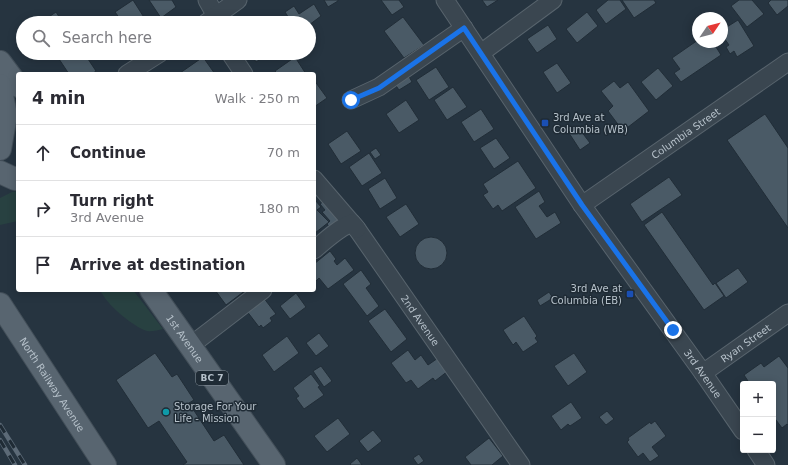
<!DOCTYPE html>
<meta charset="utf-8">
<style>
:root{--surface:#fff;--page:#f2f2f3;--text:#2b2b33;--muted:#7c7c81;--line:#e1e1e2}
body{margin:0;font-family:"DejaVu Sans",sans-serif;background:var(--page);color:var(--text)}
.controls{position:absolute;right:12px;bottom:12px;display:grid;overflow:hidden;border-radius:4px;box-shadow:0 2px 10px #0003}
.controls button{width:36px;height:36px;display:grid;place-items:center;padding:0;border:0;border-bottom:1px solid var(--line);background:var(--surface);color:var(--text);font:20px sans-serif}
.compass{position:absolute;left:692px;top:12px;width:36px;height:36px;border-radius:50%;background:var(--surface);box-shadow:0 2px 10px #0003;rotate:55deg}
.stop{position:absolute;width:12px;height:12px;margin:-9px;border:3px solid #1a73e8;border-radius:50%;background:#fff}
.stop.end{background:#1a73e8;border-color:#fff;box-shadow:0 1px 4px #0008}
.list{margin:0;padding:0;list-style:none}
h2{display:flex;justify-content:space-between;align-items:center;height:52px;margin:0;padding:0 16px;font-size:17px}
h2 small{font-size:13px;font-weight:400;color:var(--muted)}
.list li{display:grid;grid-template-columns:26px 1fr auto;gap:12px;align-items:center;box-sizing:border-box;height:56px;padding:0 16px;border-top:1px solid var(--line)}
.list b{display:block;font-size:15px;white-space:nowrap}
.list p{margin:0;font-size:13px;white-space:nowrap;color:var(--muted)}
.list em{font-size:13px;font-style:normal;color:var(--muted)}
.icon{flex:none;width:22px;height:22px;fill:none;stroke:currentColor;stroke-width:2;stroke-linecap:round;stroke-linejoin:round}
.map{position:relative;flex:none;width:788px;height:465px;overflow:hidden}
.search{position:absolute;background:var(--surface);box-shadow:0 2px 10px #0003;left:16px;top:16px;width:300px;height:44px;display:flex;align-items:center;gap:10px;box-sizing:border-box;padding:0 14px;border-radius:22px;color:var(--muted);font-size:15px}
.panel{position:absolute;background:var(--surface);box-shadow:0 2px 10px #0003;left:16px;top:72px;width:300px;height:220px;border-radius:4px}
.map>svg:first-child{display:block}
</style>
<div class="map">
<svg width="788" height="465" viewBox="0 0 788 465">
<rect width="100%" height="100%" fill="#263440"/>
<g fill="#284141">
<path d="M 18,191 L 18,221 L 0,225 L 0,198 L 12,192 Z"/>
<path d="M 100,290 L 133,290 L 163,329 C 158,330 152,332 147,331 C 132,326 107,305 100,290 Z"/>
</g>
<g fill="#4a5a66" stroke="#212d37">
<path d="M 133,0 L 145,19 L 138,23 L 123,23 L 115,12 Z"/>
<path d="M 149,0 L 172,0 L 176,7 L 161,18 Z"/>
<path d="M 324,0 L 338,0 L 338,1 L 328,7 Z"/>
<path d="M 381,0 L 399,0 L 404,7 L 392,15 Z"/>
<path d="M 482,0 L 498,0 L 487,7 Z"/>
<path d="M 608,0 L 620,0 L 626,9 L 606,24 L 596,10 Z"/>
<path d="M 622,0 L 654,0 L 656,3 L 634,18 Z"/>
<path d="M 739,0 L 752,0 L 764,14 L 747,27 L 731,6 Z"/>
<path d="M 771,0 L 788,0 L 788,6 L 777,15 L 768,3 Z"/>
<path d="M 314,4 L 321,16 L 309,25 L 309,23 L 292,23 L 285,12 L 294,6 L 299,14 Z"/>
<path d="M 56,12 L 63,23 L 40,23 Z"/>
<path d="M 587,12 L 598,26 L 577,43 L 566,29 Z"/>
<path d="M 283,16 L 288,23 L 274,23 Z"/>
<path d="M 403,17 L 424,45 L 404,58 L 384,31 Z"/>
<path d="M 738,20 L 754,46 L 737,57 L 734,51 L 730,54 L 726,47 L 729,45 L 722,35 L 722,30 Z"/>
<path d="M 548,25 L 557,39 L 537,53 L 527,39 Z"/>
<path d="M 698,40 L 698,42 L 713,42 L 721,55 L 681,82 L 674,73 L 680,69 L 672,58 Z"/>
<path d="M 55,53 L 84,53 L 96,71 L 92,74 L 69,74 Z"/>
<path d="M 250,53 L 270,53 L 256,62 Z"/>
<path d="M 203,57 L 215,74 L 181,74 L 180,73 Z"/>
<path d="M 295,57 L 306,74 L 278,74 L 275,71 Z"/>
<path d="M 557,63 L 571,83 L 557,93 L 543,72 Z"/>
<path d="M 436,67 L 449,87 L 429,100 L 416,80 Z"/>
<path d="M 658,68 L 673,86 L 656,100 L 641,82 Z"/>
<path d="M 406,71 L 412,82 L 399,90 L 392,80 Z"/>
<path d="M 314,80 L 327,98 L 314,107 Z"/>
<path d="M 614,81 L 620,88 L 628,82 L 649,111 L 623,131 L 608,111 L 613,106 L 601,91 Z"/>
<path d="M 453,87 L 467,107 L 447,120 L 434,100 Z"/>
<path d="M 406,100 L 419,120 L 399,133 L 386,114 Z"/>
<path d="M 481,109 L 494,129 L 474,142 L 461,122 Z"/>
<path d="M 765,114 L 788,148 L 788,228 L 727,140 Z"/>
<path d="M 578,127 L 590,143 L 580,150 L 569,133 Z"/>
<path d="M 347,131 L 361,151 L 341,164 L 328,144 Z"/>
<path d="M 496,138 L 510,158 L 494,169 L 480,148 Z"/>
<path d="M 376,148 L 381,155 L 375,159 L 370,152 Z"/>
<path d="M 369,153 L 382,173 L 362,186 L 349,167 Z"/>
<path d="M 518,161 L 536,188 L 502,211 L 498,205 L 493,209 L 483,195 L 488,192 L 483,184 Z"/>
<path d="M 669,177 L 682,195 L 642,222 L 630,204 Z"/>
<path d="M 385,178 L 397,198 L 380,209 L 368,189 Z"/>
<path d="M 539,191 L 545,202 L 539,206 L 547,217 L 555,212 L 561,223 L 536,239 L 515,207 Z"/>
<path d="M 328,198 L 340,222 L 331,229 L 327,224 L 330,221 L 322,212 L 325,210 L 320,204 Z"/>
<path d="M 315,200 L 321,207 L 317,210 L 329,222 L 315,233 L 314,201 Z"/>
<path d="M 406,204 L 419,224 L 400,237 L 386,217 Z"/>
<path d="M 662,212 L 713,285 L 715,283 L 724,296 L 704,310 L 644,225 Z"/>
<circle cx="431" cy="253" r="16"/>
<path d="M 330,251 L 336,259 L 334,261 L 337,265 L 345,258 L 354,270 L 328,289 L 319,278 L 316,281 L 314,278 L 314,264 Z"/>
<path d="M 738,268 L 748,282 L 726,298 L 716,283 Z"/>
<path d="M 361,270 L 371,284 L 366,288 L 379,306 L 367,316 L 343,284 Z"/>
<path d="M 215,290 L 246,290 L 226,305 Z"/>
<path d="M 549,292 L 553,298 L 540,306 L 537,300 Z"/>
<path d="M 296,293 L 306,307 L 290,319 L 280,306 Z"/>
<path d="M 263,297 L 276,314 L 270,318 L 272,321 L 263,328 L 261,325 L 259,327 L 246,310 Z"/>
<path d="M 385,309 L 407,339 L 391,352 L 368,321 Z"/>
<path d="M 524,316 L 537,336 L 535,338 L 538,342 L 523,352 L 516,342 L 513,345 L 503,330 Z"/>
<path d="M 319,333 L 329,346 L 316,356 L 306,343 Z"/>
<path d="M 287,336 L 299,353 L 274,372 L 262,355 Z"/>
<path d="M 408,350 L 415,360 L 421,355 L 428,365 L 438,358 L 448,371 L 435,381 L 433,378 L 418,389 L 411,380 L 406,383 L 391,363 Z"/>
<path d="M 155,353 L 172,377 L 177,374 L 194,400 L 189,403 L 214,441 L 224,435 L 244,465 L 183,465 L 187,462 L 159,421 L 148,428 L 116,380 Z"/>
<path d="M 574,353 L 587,372 L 568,386 L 554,366 Z"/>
<path d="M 779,356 L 788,368 L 788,425 L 787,424 L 782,428 L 773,416 L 773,384 L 750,384 L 744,375 L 761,363 L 764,367 Z"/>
<path d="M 321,366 L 332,381 L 324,387 L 313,371 Z"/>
<path d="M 311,374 L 320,386 L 318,387 L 324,395 L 304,409 L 296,398 L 299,396 L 293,388 Z"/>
<path d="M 571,402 L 582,418 L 570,426 L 568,424 L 561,430 L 551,416 Z"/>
<path d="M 607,411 L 614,419 L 606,425 L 599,417 Z"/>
<path d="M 338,418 L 350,434 L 327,452 L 314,436 Z"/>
<path d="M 655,421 L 666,436 L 652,447 L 659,456 L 650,462 L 643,453 L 638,457 L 627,442 L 629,440 L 628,438 L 650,422 L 651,424 Z"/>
<path d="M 373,430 L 382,441 L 368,452 L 359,441 Z"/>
<path d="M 489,438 L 503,456 L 492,465 L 471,465 L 465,457 Z"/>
<path d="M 419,454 L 424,461 L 418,465 L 413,458 Z"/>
<path d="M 357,458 L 362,465 L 351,465 L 350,464 Z"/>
</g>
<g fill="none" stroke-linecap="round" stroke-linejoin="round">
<defs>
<g id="minor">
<path d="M 207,0 L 216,16 L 218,23"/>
<path id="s1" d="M 445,0 L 582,205 L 703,373 L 743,431"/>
<path d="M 206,23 L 238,0"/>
<path d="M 230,53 L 244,74"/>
<path d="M 481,53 L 553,0"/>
<path d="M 127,74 L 160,53"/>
<path d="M 351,100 L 379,87 L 464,28"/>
<path id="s2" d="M 314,179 L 357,229 L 521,465"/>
<path id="s3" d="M 582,205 L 788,62"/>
<path d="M 314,250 C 325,241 338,228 352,223 L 357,229"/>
<path d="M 190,346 L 263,290"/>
<path id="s4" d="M 703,373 L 788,313"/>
<path d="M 756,450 L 766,465"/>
</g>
<g id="major">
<path d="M 0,62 L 18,86"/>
<path d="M 0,85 L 6,115 L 0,149"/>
<path d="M 0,172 L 15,179 L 18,178"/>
<path id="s5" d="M 151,290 L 274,465"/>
<path id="s6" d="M 0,304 L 105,465"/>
</g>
</defs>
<use href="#minor" stroke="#58646d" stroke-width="19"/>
<use href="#major" stroke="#434f59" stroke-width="24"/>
<use href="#minor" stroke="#3a4650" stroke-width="17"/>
<use href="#major" stroke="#586570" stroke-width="22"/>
<defs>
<g id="rail">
<path d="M 0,425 L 25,465"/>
<path d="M 0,440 L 15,465"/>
</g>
</defs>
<use href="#rail" stroke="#5c6a77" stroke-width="4.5"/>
<use href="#rail" stroke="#1f2b35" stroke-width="3" stroke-dasharray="9" stroke-linecap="butt"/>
</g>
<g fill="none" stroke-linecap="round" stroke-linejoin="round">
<path stroke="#1a73e8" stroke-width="5" d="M 351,100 L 379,88 L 464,28 L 582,205 L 673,330"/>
</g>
<g fill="#1a4fb4" stroke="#1f2b35" stroke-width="1.5">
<rect x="541" y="119" width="8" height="8" rx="2"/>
<rect x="626" y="290" width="8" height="8" rx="2"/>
</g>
<circle fill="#0f9aa8" stroke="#1f2b35" stroke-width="1.5" cx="166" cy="412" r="4"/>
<g text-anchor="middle" stroke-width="3" stroke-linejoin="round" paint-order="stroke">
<rect fill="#1f2b35" stroke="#89949d" stroke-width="1" x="196" y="371" width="32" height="14" rx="3"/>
<g font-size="9" font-weight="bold" fill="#b6c1ca">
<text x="212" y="381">BC 7</text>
</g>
<g font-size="10" fill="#b6c1ca" stroke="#1f2b35" text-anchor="start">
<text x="553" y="121">3rd Ave at<tspan x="553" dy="12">Columbia (WB)</tspan></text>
<text x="622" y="292" text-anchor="end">3rd Ave at<tspan x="622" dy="12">Columbia (EB)</tspan></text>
<text x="174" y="410">Storage For Your<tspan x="174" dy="12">Life - Mission</tspan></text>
</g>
<g font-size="10" fill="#b6c1ca" stroke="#1f2b35">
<text dy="4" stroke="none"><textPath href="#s3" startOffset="126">Columbia Street</textPath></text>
<text dy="4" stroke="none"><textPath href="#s2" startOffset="177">2nd Avenue</textPath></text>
<text dy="4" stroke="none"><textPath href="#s5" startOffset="59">1st Avenue</textPath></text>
<text dy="4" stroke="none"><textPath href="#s4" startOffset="52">Ryan Street</textPath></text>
<text dy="4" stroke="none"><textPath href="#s1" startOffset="454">3rd Avenue</textPath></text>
<text dy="4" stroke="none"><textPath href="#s6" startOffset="96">North Railway Avenue</textPath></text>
</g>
</g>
</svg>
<div class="controls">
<button>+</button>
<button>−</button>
</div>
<svg class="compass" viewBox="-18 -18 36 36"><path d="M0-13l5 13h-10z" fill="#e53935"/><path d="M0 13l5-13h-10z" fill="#7c7c81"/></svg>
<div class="stop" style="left:351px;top:100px"></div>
<div class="stop end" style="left:673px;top:330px"></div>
<div class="search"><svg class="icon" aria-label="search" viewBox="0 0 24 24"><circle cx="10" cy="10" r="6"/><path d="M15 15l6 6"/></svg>Search here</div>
<section class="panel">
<h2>4 min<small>Walk · 250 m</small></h2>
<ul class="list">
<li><svg class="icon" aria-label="ahead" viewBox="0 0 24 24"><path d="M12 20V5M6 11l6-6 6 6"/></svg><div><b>Continue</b></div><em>70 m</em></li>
<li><svg class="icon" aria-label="right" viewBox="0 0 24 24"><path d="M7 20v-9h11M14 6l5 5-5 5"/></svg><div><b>Turn right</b><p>3rd Avenue</p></div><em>180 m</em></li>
<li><svg class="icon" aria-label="arrive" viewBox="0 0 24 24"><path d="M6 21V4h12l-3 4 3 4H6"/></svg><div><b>Arrive at destination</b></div></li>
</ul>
</section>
</div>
